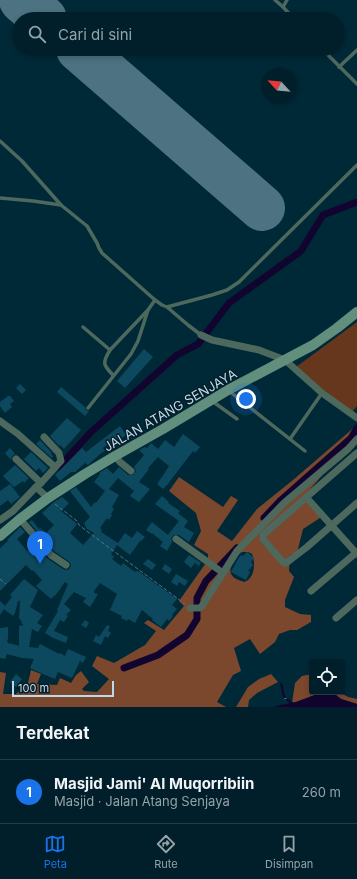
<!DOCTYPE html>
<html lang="id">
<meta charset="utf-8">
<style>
:root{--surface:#001f2a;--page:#0a2732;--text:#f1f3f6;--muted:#95a2a8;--line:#223d47;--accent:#1a73e8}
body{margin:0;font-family:Inter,sans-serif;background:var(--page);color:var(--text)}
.controls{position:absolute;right:12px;bottom:12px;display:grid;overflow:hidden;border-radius:4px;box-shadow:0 2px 6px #0003}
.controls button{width:36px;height:36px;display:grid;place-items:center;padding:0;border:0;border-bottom:1px solid var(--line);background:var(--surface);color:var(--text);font:20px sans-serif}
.compass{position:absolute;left:261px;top:68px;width:36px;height:36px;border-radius:50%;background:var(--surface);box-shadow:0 2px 6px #0003;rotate:296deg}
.scale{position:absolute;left:12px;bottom:10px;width:102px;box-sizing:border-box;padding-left:4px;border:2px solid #b9dbec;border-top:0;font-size:11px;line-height:14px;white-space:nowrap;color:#b9dbec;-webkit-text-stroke:3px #071e28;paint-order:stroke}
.you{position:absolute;left:246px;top:399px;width:14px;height:14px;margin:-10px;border:3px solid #fff;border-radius:50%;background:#1a73e8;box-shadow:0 0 0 6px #1a73e833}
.badge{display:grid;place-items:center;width:26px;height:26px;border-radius:50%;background:var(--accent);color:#fff;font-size:13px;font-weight:700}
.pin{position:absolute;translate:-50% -33px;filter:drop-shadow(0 1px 2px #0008)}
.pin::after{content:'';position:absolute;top:21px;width:14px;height:12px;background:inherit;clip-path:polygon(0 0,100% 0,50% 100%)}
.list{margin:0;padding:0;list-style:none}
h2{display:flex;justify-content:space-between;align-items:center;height:52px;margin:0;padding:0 16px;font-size:17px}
h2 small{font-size:13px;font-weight:400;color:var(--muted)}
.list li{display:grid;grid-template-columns:26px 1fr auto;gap:12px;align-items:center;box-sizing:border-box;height:64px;padding:0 16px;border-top:1px solid var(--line)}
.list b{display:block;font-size:15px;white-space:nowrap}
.list p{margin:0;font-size:13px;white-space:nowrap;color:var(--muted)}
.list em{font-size:13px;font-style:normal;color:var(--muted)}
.icon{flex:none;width:22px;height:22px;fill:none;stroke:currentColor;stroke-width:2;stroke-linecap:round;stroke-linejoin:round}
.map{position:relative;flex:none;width:357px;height:707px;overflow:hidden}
.search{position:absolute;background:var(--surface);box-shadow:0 2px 6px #0003;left:12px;right:12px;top:12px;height:44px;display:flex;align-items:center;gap:10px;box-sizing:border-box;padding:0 14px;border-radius:22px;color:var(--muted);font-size:15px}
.sheet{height:116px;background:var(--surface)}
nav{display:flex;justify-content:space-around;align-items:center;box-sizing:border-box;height:56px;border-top:1px solid var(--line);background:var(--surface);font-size:11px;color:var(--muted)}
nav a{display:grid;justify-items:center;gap:2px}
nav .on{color:var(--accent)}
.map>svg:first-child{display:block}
</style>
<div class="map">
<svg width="357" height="707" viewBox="0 0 357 707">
<rect width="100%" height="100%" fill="#002938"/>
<path fill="#66371d" d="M 357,322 L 357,406 L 351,413 L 296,367 Z"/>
<g fill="#7b482d" fill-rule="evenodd">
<path d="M 357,425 L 357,435 L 356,437 L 304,496 L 323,516 L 303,529 L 297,553 L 290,555 L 289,571 L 294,577 L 285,600 L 285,607 L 300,614 L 311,615 L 311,622 L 297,630 L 290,630 L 279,634 L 275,642 L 260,654 L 250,639 L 234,648 L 241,671 L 233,675 L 217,702 L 226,707 L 0,707 L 0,672 L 6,673 L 3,694 L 16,694 L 28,683 L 31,670 L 41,674 L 37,684 L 57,685 L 60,678 L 71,683 L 76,675 L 81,671 L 89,682 L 82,689 L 84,691 L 97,692 L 109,679 L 92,666 L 97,656 L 114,663 L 145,645 L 156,631 L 144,623 L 148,620 L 164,630 L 184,606 L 179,601 L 208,560 L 208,554 L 194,545 L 201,531 L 196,513 L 169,491 L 179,477 L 223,507 L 231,496 L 238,500 L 217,531 L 232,541 L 257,509 L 293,480 ZM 242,552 L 248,552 L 252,554 C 255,561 255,572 250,578 C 249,580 246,581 244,582 C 234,579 227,575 232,564 C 235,557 236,556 242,552 Z"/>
<path d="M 271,674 L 278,682 L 257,693 L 249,700 L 248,707 L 236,707 L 248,687 L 259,679 Z"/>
<path d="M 312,674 L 312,692 L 323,692 L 296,702 L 292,703 L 295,683 L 302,676 Z"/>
<path d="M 332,692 L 339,692 L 348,697 L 357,699 L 357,704 L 341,699 Z"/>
</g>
<path fill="#110530" d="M 323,692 L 332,692 L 341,699 L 357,704 L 357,707 L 274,707 L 280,705 L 296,702 Z"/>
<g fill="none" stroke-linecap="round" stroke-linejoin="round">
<path stroke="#110530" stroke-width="2" d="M 281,684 C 283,688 282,693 284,696 C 286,699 289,701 292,703"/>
<g stroke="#110530" stroke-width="7">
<path d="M 59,467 L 91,432 L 177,355 L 198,344 L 229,303 L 301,251 L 323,215 L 357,202"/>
<path d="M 264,518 L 281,500 L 351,438 L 357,428"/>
<path d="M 124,668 L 158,655 L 187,635 L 197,619 L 197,598 L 206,581 L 237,548"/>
</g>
<g stroke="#4d7382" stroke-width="46">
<path d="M 22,0 L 44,19"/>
<path d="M 79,49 L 262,208"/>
</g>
</g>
<g fill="#0c495f">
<path d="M 144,349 L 153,357 L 125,388 L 117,381 Z"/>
<path d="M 20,384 L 26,390 L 22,394 L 16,388 Z"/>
<path d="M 61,387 L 85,407 L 86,410 L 89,411 L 85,416 L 57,392 Z"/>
<path d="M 8,396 L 10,396 L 14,401 L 10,404 L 12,407 L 5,413 L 0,406 L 0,402 Z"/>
<path d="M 67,418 L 81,430 L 64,449 L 60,445 L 59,446 L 50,436 Z"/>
<path d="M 120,426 L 126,435 L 114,444 L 112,441 L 103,448 L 105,451 L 100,454 L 89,464 L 88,465 L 85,463 L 75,472 L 71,472 L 60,481 L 55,475 L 82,448 L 86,452 Z"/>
<path d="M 183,434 L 200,447 L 195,453 L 193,451 L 167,485 L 163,489 L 157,484 L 164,474 L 169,466 L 158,457 L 148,468 L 149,469 L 139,482 L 150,489 L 139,502 L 130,496 L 134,491 L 118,478 L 109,489 L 119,495 L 112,507 L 114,509 L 111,514 L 112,515 L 109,520 L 107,518 L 100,528 L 102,530 L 101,532 L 118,543 L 125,533 L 132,538 L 137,531 L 145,537 L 141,541 L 140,541 L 130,555 L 117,545 L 111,554 L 114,557 L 112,559 L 121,566 L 123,563 L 135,572 L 136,571 L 137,572 L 138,571 L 177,599 L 172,605 L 177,609 L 172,615 L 173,616 L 169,621 L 167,619 L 161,627 L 152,620 L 153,619 L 142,610 L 135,623 L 128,619 L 127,621 L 121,618 L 122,616 L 110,610 L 117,594 L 100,583 L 94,591 L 94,593 L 98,594 L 90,607 L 83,602 L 86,598 L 74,592 L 64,604 L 71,610 L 66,615 L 68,616 L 64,622 L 60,620 L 54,631 L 68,637 L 66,643 L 53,638 L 45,633 L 58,611 L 57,610 L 68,584 L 65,582 L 55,596 L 55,595 L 51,599 L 36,586 L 42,580 L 33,570 L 32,571 L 26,565 L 0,591 L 0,548 L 8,541 L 7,540 L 20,527 L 25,532 L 17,539 L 27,551 L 35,544 L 48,559 L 63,569 L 66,570 L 69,569 L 71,566 L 70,562 L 54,551 L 29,522 L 32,520 L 39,529 L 40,528 L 46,533 L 54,525 L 42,513 L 54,502 L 62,497 L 69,503 L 61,511 L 77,524 L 70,533 L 83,545 L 94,533 L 87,529 L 84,523 L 90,517 L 70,491 L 76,487 L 91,507 L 95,502 L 96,503 L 105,491 L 94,482 L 100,474 L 99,473 L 107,468 L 113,474 L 119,467 L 128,475 L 133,475 L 136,471 L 134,467 L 144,455 L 139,450 L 145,447 L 147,448 L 151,443 L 158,449 L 165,440 L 174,447 Z"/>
<path d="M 40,440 L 52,453 L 51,454 L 53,456 L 52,458 L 36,444 Z"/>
<path d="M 10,448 L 15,454 L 12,456 L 11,460 L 5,453 Z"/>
<path d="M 31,452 L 48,468 L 43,473 L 39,468 L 36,471 L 24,459 Z"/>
<path d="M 15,465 L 29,478 L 24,483 L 23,481 L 14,487 L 3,476 Z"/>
<path d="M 10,484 L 20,497 L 11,504 L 8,500 L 0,506 L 0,491 Z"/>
<path d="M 162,496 L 169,502 L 168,503 L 180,511 L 178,513 L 188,521 L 184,527 L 194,533 L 189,542 L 179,535 L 174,535 L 171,538 L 172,542 L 167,551 L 160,546 L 163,542 L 152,533 L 152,534 L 146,530 L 152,522 L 168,535 L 179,521 L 155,504 Z"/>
<path d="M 247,552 L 254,558 L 251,562 L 253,565 L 248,571 L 250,572 L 246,580 L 231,572 L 238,559 L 241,555 L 243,556 Z"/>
<path d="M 189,555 L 201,563 L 199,566 L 195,563 L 191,568 L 184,562 Z"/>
<path d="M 148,559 L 156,565 L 152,570 L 143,564 Z"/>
<path d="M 165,564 L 172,569 L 169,574 L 162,569 Z"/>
<path d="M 176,574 L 188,581 L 185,586 L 179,582 L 177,586 L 171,582 Z"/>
<path d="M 24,579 L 38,590 L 30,607 L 43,615 L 37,623 L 42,626 L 38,632 L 32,629 L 29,647 L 38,648 L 40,644 L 59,654 L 60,653 L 65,656 L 68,649 L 86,657 L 83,663 L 80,661 L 72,678 L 58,672 L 55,679 L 43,674 L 30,668 L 34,659 L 22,658 L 7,654 L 5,659 L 0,658 L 0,628 L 8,627 L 8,638 L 7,642 L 8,642 L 8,644 L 9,643 L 19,646 L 19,626 L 24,625 L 21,623 L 22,622 L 19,618 L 20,601 L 18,601 L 15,613 L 13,616 L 4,609 L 0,615 L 0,601 L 5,606 L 12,597 L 10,595 Z"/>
<path d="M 85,620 L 89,623 L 86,628 L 81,625 Z"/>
<path d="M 107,625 L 110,626 L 108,631 L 111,633 L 108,638 L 105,636 L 101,645 L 93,641 L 96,635 L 99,637 Z"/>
<path d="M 16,674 L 22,679 L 16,687 L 10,682 Z"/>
</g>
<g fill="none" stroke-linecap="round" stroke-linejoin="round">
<g stroke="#4f7585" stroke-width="1" stroke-dasharray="4 2" stroke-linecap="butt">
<path d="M 55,504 L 77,521 L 79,525 L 88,532 L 185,604"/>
<path d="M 0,579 L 6,584"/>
<path d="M 284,699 L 287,698"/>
</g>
<g stroke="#4d685d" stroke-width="3.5">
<path d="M 275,0 L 283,7"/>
<path d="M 287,0 L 283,7 L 294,19"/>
<path d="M 322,49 L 357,84"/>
<path d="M 339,67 L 357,50"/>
<path d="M 0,141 L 22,161 L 61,205 L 87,226 L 97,243 L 99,248 L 102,253 L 155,300 L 162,305 L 167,307 L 212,295 L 227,290 L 239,282 L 357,165"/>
<path d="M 0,198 L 33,201 L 61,205"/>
<path d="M 167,307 L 188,325 L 201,335"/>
<path d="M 83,327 L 110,350"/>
<path d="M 113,375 C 103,365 102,363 110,350 L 148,310 L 155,300"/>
<path d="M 229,391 L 305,451"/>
<path d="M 212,401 L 237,419"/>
<path d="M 88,408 L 131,354 L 138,341 L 148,310"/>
<path d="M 290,439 L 322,393"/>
</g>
<g stroke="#4d685d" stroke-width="7">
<path d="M 201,335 L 212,340 L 259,350 L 285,360 L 322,393 L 357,418"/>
<path d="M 0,421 L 18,434 L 55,467"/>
<path d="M 357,453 L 263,535 L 263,539 L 282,561 L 284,563 L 286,563 L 307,547 L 357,503"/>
<path d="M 115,456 L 120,462 L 131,471"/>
<path d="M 16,459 L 41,483"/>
<path d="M 36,487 L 48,498"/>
<path d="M 306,497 L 357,554"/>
<path d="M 20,519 L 51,555 L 66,565"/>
<path d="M 0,520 L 13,511 L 36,487 L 41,483 L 61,461 L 59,453 L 44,437"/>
<path d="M 176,539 L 223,573"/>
<path d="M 311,591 L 357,552"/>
<path d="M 190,608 L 200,608 L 202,606 L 237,551 L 284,503 L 348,449 L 357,439"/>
<path d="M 336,618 L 357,600"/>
</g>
<path stroke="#628e7d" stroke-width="10" d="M 0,536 L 20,519 L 48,498 L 85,474 L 115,456 L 163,429 L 228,390 L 313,345 L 337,328 L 357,312"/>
</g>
<g text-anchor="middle" stroke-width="3" stroke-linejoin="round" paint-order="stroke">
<g font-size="13" fill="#b9dbec" stroke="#071e28">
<text transform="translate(170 410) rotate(-30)" y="5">JALAN ATANG SENJAYA</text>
</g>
</g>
</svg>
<div class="controls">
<button><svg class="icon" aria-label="locate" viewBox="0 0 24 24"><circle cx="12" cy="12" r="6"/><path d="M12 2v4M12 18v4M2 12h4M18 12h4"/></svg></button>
</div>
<svg class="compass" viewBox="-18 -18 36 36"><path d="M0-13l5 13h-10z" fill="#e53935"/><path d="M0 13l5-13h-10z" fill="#95a2a8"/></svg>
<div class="scale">100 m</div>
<div class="you"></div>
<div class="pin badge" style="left:40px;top:564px">1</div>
<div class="search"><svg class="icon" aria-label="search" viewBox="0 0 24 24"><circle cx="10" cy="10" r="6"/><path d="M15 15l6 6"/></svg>Cari di sini</div>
</div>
<section class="sheet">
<h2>Terdekat<small></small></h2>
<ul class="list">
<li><span class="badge">1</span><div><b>Masjid Jami' Al Muqorribiin</b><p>Masjid · Jalan Atang Senjaya</p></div><em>260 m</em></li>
</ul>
</section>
<nav>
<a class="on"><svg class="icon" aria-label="map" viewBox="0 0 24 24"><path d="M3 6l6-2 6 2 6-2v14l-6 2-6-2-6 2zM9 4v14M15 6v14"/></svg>Peta</a>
<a><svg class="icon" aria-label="directions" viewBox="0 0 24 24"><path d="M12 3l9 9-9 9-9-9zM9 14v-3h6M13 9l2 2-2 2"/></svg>Rute</a>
<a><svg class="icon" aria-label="saved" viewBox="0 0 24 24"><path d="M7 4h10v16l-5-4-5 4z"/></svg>Disimpan</a>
</nav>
